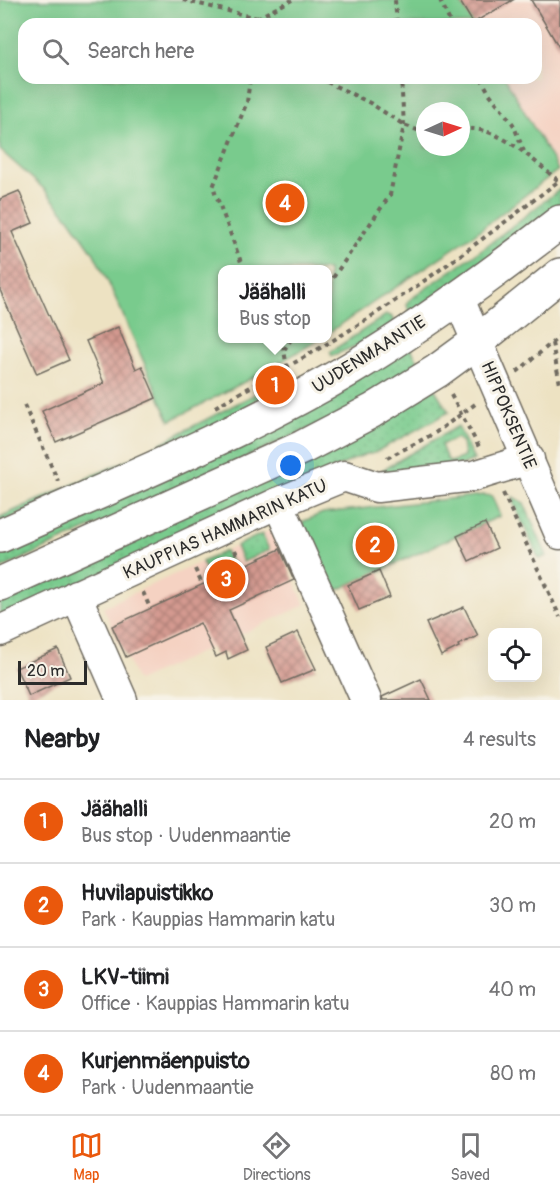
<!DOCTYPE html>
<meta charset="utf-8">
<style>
:root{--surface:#fff;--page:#f2f2f2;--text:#202124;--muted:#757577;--line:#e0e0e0;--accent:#ea580c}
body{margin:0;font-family:Pangolin,sans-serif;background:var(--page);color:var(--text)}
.controls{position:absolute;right:18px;bottom:18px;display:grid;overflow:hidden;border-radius:12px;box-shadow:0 6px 24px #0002}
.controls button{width:54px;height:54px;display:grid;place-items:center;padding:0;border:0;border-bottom:2px solid var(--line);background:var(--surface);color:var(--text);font:30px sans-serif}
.compass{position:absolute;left:416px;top:102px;width:54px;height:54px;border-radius:50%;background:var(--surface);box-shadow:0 6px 24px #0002;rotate:86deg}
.scale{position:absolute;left:18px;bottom:15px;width:69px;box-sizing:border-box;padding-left:6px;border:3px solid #2b2b2b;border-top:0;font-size:16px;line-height:21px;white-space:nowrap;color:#2b2b2b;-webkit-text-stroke:4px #f7f3e8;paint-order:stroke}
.you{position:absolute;left:291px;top:466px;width:21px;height:21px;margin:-15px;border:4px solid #fff;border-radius:50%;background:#1a73e8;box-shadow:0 0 0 9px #1a73e833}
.badge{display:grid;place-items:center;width:39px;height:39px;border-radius:50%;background:var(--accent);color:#fff;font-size:20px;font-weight:700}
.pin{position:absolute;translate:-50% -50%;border:3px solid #fff;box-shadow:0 2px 6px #0006}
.popup{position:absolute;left:218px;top:265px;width:114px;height:78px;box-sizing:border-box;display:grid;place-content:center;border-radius:12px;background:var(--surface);filter:drop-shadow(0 2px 4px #0005);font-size:20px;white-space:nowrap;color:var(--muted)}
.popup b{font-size:22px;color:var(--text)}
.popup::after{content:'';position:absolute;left:50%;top:100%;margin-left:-12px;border:12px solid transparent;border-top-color:var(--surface)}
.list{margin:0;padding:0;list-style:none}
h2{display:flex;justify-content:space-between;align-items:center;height:78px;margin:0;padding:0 24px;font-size:26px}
h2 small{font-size:20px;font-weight:400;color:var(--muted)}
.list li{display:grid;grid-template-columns:39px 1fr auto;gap:18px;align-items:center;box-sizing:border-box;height:84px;padding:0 24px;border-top:2px solid var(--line)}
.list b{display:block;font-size:22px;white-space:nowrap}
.list p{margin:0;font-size:20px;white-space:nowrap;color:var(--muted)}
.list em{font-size:20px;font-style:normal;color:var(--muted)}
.icon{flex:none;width:33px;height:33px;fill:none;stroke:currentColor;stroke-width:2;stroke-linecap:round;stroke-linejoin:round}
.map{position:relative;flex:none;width:560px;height:700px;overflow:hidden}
.search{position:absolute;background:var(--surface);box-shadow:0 6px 24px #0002;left:18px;right:18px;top:18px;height:66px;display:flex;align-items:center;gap:15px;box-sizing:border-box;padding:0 21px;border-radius:18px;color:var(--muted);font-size:22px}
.sheet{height:414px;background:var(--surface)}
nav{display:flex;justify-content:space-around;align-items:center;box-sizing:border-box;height:84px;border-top:2px solid var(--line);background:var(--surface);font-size:16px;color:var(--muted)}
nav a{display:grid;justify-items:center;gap:3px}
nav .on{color:var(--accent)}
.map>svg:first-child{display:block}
</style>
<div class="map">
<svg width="560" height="700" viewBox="0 0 560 700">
<defs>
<pattern id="grass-dots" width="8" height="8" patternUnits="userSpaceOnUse" patternTransform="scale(1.5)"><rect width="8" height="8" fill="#79cb8d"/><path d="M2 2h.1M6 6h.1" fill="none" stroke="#69ae7a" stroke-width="1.8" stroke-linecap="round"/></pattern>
<pattern id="building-cross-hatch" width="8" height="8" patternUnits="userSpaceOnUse" patternTransform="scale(1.5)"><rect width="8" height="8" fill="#d49a90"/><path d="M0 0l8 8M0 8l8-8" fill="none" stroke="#ac7e76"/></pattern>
</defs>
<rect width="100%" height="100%" fill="#f7f3e8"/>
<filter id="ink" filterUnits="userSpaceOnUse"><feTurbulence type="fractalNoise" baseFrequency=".0167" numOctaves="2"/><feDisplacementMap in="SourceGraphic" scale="12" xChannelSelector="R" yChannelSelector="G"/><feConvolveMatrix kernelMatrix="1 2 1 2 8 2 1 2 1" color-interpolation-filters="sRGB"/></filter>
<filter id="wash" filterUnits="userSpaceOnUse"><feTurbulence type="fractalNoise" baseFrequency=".008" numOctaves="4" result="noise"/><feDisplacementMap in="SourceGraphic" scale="24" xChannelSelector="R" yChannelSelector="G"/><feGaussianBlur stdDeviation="1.35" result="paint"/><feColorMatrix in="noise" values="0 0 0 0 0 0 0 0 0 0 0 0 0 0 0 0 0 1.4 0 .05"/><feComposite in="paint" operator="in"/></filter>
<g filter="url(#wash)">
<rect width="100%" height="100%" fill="#ede2c2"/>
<g fill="#f5d2c2">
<path d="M 459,0 L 560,0 L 560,168 L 558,170 L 505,78 L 536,78 L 536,24 L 474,24 Z"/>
<path d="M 271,530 L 305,605 L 137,681 L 103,607 Z"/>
</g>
<g fill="url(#grass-dots)" stroke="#527b5c" stroke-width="1.5" fill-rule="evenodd">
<path d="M 560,189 L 560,205 L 511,243 L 411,314 L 407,306 L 408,301 L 485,247 Z"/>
<path d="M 386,315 L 391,316 L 396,324 L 381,335 L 332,356 L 330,352 Z"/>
<path d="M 409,346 L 421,365 L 347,411 L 0,569 L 0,550 Z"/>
<path d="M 434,388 L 449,412 L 372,454 L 366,454 L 0,619 L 0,596 Z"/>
<path d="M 261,391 L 263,394 L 235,418 L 0,523 L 0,517 L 132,458 Z"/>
<path d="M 458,426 L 474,460 L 453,468 L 376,475 L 387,467 ZM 457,438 L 462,443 L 464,457 L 450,462 L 446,457 L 441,445 Z"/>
<path d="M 513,497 L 524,503 L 547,556 L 539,559 L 513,502 Z"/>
<path d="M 262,534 L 269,550 L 243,562 L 236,546 Z"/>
<path d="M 225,551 L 233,566 L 210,577 L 202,562 Z"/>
</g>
<g fill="#79cb8d" stroke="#527b5c" stroke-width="1.5" fill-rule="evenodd">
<path d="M 0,0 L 459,0 L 474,24 L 24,24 L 24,78 L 505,78 L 558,170 L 472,236 L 328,333 L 328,270 L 222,270 L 222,338 L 320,339 L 267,370 L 170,421 L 111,288 L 93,252 L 69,218 L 43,188 L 0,150 ZM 425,111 L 461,111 L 461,147 L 425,147 Z"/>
<path d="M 484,495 L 492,496 L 500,516 L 333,592 L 302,522 L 323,513 Z"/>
</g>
<g id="blocks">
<g fill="url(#building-cross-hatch)">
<path d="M 459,0 L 513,0 L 473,23 Z"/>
<path d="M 531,0 L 560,0 L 560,49 Z"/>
<path d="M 19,191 L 33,223 L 12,232 L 69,360 L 37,374 L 0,290 L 0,199 Z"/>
<path d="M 118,327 L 136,369 L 142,366 L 156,398 L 56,442 L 42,411 L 104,383 L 86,341 Z"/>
<path d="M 485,523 L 497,548 L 469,561 L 457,536 Z"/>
<path d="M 280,549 L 294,580 L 229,610 L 247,650 L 228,659 L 226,652 L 216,657 L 200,623 L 126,657 L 112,626 Z"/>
<path d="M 379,571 L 390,597 L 359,610 L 348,585 Z"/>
<path d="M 464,607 L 478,636 L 458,645 L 459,647 L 441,656 L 426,623 Z"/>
<path d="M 298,632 L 316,669 L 282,683 L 266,647 Z"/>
<path d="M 58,649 L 70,677 L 29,696 L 16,668 Z"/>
<path d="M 421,679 L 431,700 L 383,700 L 382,697 Z"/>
</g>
</g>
</g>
<g filter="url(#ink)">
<use href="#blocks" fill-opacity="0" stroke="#6f6b60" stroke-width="1.5"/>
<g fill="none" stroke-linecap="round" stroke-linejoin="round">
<defs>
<g id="minor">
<path d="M 458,297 L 560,534"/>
<path d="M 278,503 L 366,700"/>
<path d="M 76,595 L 122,700"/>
<path d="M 0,631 L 278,503 L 344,476 L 377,487 L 474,476 L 529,459"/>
</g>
<g id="major">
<path d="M 0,536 C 118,483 241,434 352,368 C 425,324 493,274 560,222"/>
<path d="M 0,584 L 303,447 L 372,411 L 437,371 L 478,341 L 560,275"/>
</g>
</defs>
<use href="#minor" stroke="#6f6b60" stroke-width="33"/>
<use href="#major" stroke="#6f6b60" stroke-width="36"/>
<g stroke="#6f6b60" stroke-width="4" stroke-dasharray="4.5 4.5" stroke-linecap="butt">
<path d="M 183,0 L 257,18 L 261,24"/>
<path d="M 395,0 L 397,24"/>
<path d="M 440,0 L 451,24"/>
<path d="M 257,18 L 292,0"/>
<path d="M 319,78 L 370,103 L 404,125 L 425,133"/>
<path d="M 481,78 L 489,93 L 513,124 L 525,154"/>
<path d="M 461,130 C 496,122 533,161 559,181"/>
<path d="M 244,270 L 213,187 L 247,102 L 250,78"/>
<path d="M 328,285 L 390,195 L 404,125 L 401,78"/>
<path d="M 281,338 L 284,350"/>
<path d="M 552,343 L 560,384"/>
<path d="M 287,368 L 284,350 L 292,338"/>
<path d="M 517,372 L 560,336"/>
<path d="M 451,395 L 480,449"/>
<path d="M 24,405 L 58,481"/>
<path d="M 215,407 C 248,388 282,370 315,351 C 401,301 481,241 560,180"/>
<path d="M 387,458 L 435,433 L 478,402"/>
<path d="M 503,493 L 560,617"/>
<path d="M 235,550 L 242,566"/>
<path d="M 195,569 L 202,584"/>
<path d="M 143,592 L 150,608"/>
</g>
<use href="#minor" stroke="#fff" stroke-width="30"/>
<use href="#major" stroke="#fff" stroke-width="33"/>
</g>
</g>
<g text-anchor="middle" stroke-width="6" stroke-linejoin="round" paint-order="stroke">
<g font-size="18" fill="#2b2b2b" stroke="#f7f3e8">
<text transform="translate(369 354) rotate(-32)" y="6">UUDENMAANTIE</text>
<text transform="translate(509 415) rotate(67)" y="6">HIPPOKSENTIE</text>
<text transform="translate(225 529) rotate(-24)" y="6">KAUPPIAS HAMMARIN KATU</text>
</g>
</g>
</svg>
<div class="controls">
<button><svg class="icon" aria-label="locate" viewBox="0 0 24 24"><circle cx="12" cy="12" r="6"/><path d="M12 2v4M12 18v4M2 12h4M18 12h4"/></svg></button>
</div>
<svg class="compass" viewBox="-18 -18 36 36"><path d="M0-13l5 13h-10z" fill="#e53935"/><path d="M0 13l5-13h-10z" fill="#757577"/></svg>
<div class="scale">20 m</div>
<div class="you"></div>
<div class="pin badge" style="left:275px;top:385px">1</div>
<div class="popup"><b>Jäähalli</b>Bus stop</div>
<div class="pin badge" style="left:375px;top:545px">2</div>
<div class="pin badge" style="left:226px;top:579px">3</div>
<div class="pin badge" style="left:285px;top:203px">4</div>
<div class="search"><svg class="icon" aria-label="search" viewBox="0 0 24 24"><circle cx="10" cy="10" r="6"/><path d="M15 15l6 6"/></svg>Search here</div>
</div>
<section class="sheet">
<h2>Nearby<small>4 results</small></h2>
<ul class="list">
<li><span class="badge">1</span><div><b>Jäähalli</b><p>Bus stop · Uudenmaantie</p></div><em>20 m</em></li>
<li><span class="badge">2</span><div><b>Huvilapuistikko</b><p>Park · Kauppias Hammarin katu</p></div><em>30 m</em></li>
<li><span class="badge">3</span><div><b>LKV-tiimi</b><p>Office · Kauppias Hammarin katu</p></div><em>40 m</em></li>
<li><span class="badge">4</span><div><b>Kurjenmäenpuisto</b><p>Park · Uudenmaantie</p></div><em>80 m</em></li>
</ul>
</section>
<nav>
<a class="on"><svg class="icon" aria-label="map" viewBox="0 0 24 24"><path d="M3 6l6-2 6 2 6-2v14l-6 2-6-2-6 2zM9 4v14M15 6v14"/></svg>Map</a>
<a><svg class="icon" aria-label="directions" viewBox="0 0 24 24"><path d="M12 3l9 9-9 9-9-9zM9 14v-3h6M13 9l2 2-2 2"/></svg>Directions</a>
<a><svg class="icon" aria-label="saved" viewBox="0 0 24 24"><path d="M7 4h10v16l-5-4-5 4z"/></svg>Saved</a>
</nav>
